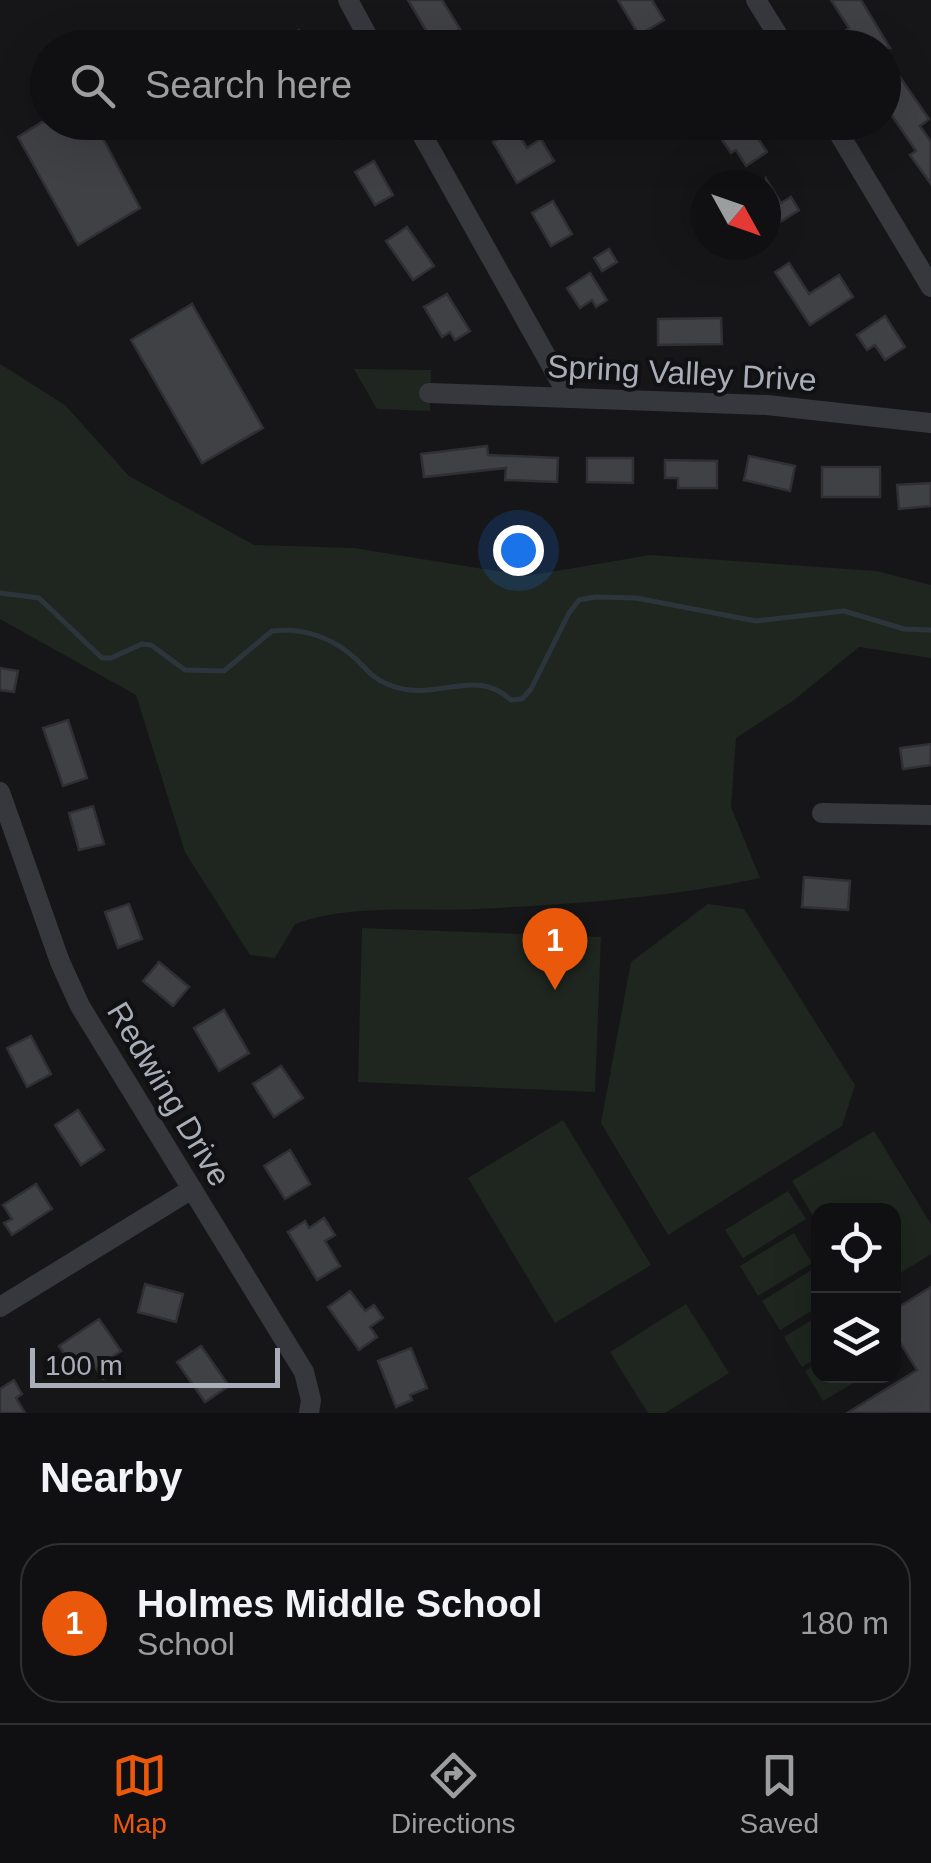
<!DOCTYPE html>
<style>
:root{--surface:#101012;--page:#19191b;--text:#f1f3f6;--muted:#9c9d9f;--line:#303032;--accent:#ea580c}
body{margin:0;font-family:Helvetica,sans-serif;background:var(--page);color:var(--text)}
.controls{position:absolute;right:30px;bottom:30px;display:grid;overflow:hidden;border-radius:20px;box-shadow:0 10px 40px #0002}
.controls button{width:90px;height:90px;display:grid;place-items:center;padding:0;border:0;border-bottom:2px solid var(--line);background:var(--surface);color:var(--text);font:50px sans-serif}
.compass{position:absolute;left:691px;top:170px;width:90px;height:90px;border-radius:50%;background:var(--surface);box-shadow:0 10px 40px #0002;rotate:130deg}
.scale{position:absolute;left:30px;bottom:25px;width:250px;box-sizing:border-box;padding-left:10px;border:5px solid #a8adb8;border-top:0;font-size:28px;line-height:35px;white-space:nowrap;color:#a8adb8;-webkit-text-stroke:8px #111113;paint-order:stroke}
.you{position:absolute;left:518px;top:550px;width:35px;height:35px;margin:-25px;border:8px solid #fff;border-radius:50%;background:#1a73e8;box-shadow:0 0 0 15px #1a73e833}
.badge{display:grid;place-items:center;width:65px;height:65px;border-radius:50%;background:var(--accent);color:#fff;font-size:32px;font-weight:700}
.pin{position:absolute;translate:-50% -82px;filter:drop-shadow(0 2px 5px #0008)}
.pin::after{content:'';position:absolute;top:52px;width:35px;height:30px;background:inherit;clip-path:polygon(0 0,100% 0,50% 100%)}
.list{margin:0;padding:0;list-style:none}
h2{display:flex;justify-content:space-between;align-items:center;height:130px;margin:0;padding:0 40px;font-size:42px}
h2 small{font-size:32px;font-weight:400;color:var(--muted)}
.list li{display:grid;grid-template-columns:65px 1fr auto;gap:30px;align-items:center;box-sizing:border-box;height:160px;margin:0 20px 20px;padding:0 20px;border:2px solid var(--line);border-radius:40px}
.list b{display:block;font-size:38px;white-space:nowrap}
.list p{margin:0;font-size:32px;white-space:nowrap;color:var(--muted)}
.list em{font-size:32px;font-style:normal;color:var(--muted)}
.icon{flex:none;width:55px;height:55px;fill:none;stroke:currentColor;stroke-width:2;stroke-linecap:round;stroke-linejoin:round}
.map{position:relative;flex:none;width:931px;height:1413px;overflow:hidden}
.search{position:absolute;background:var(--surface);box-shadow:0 10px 40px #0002;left:30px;right:30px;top:30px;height:110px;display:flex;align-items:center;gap:25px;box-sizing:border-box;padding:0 35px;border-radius:55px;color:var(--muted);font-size:38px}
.sheet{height:310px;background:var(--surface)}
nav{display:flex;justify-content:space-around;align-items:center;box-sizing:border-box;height:140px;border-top:2px solid var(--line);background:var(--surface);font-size:28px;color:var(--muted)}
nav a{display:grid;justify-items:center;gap:5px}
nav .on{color:var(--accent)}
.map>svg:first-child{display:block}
</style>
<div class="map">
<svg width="931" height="1413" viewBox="0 0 931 1413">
<rect width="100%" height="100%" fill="#161618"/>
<g fill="#1e261f">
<path d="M 0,364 L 65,405 L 129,476 L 254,545 L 354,548 L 527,576 L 650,555 L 876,571 L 931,585 L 931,658 L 859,647 L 794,700 L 736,738 L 731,807 L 760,878 C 668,898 573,904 478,909 C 418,912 352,903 295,924 L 275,958 L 250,955 L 185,852 L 136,695 L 0,619 Z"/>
<path d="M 354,369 L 431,370 L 430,411 L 377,409 Z"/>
<path d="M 708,904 L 744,909 L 855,1085 L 842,1126 L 668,1235 L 601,1123 L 631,962 Z"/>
<path d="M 362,928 L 601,937 L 595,1092 L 358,1082 Z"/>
<path d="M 563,1120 L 651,1265 L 555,1323 L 468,1178 Z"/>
<path d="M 874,1131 L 931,1224 L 931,1254 L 894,1277 L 894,1210 L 818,1210 L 818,1224 L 792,1181 Z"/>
<path d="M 788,1191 L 806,1219 L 743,1258 L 725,1230 Z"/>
<path d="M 794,1233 L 812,1263 L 758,1296 L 740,1266 Z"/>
<path d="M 815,1268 L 818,1274 L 818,1307 L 780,1330 L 762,1301 Z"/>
<path d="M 686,1304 L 729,1373 L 665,1413 L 648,1413 L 610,1352 Z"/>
<path d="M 818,1316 L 818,1357 L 802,1367 L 784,1337 Z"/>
<path d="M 818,1363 L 818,1376 L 865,1376 L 823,1401 L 805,1371 Z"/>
</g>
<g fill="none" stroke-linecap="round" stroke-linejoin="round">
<path stroke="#2c353c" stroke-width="5" d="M 0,593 L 39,598 L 102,658 L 111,658 L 142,644 L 151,645 L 185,670 L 224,671 L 272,631 C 303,627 334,638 357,660 C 366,669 374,679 387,684 C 434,705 473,665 511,700 L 522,699 L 531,689 L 569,613 L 579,600 L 595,597 L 636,598 L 756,621 L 844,611 L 904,629 L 931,630"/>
</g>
<g fill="#404145" stroke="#303034" stroke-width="2.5">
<path d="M 408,0 L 442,0 L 460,29 L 434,44 Z"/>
<path d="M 618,0 L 652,0 L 664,20 L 639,35 Z"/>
<path d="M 831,0 L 861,0 L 890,48 L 853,48 L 844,32 L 849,28 Z"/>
<path d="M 299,30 L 309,48 L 269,48 Z"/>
<path d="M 884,54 L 929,119 L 920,126 L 931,142 L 931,184 L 910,155 L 916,151 L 884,104 Z"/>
<path d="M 42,122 L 94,122 L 140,208 L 78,245 L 18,137 Z"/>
<path d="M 299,122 L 361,122 L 338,139 L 328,124 L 310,137 Z"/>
<path d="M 723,122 L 747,122 L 767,152 L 746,166 L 736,150 L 731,153 L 714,128 Z"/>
<path d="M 515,128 L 527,148 L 541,139 L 554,161 L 517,183 L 493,142 Z"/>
<path d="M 374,161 L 393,195 L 375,205 L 355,172 Z"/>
<path d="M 766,179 L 781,203 L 791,197 L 799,210 L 766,231 Z"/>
<path d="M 553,201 L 572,234 L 551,246 L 532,213 Z"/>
<path d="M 407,227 L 434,266 L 413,280 L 386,241 Z"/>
<path d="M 609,249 L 617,262 L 602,271 L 594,258 Z"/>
<path d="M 789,263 L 809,294 L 839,275 L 853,297 L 810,325 L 775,272 Z"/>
<path d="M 590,273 L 607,300 L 596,307 L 592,300 L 580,308 L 567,288 Z"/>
<path d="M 447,294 L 470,331 L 455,340 L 450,332 L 442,337 L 424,307 Z"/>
<path d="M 192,304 L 263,428 L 202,463 L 131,340 Z"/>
<path d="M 885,316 L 905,347 L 885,360 L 875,345 L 867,350 L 857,335 Z"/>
<path d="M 721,318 L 722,344 L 658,345 L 658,319 Z"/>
<path d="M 487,446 L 488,455 L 558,458 L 557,482 L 505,480 L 506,468 L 424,477 L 421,454 Z"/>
<path d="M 749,456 L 795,466 L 790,491 L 744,480 Z"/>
<path d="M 587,458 L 633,458 L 633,483 L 587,482 Z"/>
<path d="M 665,460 L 717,461 L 717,488 L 678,488 L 678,478 L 665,478 Z"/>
<rect x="822" y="467" width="58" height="30"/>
<path d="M 931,483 L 931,506 L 899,509 L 897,485 Z"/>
<path d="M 0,668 L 18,671 L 14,692 L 0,690 Z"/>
<path d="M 68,720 L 87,778 L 63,786 L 43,728 Z"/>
<path d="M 931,744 L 931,765 L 903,769 L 900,748 Z"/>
<path d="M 93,806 L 104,844 L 79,850 L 69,813 Z"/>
<path d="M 804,877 L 850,881 L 848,910 L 802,907 Z"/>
<path d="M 129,904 L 142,939 L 118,948 L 105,912 Z"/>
<path d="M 159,962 L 189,987 L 173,1006 L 143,981 Z"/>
<path d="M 224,1010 L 249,1053 L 219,1071 L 194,1028 Z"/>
<path d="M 31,1036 L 51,1074 L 27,1087 L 7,1048 Z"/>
<path d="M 281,1066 L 303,1098 L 274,1117 L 253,1084 Z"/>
<path d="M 78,1110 L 104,1150 L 81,1165 L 55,1125 Z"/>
<path d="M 290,1150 L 310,1184 L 285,1199 L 264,1166 Z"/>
<path d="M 36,1184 L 52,1209 L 12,1235 L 4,1223 L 12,1219 L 3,1205 Z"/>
<path d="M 324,1218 L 335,1235 L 325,1241 L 340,1266 L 317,1280 L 288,1232 L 305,1221 L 309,1228 Z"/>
<path d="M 145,1284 L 183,1294 L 176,1322 L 138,1312 Z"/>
<path d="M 931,1287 L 931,1413 L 847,1413 L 917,1370 L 894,1333 L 894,1310 Z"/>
<path d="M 350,1291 L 365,1311 L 374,1305 L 383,1318 L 370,1327 L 377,1337 L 359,1350 L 328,1307 Z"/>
<path d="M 99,1319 L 121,1351 L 109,1359 L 117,1370 L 103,1379 L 90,1359 L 83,1364 L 78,1357 L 70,1362 L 59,1346 Z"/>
<path d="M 201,1346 L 229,1386 L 205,1402 L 177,1362 Z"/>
<path d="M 411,1348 L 427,1388 L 410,1395 L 412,1400 L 396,1407 L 378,1361 Z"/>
<path d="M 14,1380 L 22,1394 L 16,1398 L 25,1413 L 0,1413 L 0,1389 Z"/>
</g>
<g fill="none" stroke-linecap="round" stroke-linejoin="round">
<g stroke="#37383d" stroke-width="20">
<path d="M 348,0 L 374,48"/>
<path d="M 756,0 L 786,48"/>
<path d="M 415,122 L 569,397"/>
<path d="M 832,122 L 931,287"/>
<path d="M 429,393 L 767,405 L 931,423"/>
<path d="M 0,792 L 60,962 L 80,1006 L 304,1372 L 311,1400 L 309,1413"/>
<path d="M 822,813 L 931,815"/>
<path d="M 0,1307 L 192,1189"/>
</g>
</g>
<g text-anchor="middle" stroke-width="8" stroke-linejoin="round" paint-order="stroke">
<g font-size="32" fill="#a8adb8" stroke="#111113">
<text transform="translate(682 373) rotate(3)" y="11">Spring Valley Drive</text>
<text transform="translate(169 1094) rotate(59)" y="11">Redwing Drive</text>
</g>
</g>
</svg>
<div class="controls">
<button><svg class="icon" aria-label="locate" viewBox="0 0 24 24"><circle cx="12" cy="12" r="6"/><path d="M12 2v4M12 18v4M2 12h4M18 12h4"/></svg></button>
<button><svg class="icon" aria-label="layers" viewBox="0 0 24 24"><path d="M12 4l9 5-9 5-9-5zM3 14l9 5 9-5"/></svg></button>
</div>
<svg class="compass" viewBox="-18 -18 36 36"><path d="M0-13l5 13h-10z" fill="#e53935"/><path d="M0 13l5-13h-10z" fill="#9c9d9f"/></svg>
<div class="scale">100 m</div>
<div class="you"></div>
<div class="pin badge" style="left:555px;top:990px">1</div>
<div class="search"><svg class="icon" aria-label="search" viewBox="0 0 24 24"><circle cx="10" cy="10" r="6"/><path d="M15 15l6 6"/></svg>Search here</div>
</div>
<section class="sheet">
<h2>Nearby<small></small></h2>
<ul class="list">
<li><span class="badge">1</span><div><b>Holmes Middle School</b><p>School</p></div><em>180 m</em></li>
</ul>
</section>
<nav>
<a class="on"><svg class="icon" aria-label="map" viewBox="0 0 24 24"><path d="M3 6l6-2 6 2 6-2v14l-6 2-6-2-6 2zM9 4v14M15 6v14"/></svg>Map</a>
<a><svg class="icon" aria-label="directions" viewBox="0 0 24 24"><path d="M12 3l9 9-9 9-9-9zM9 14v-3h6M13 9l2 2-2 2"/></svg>Directions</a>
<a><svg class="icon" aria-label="saved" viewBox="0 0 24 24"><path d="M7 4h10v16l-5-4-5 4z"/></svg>Saved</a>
</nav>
